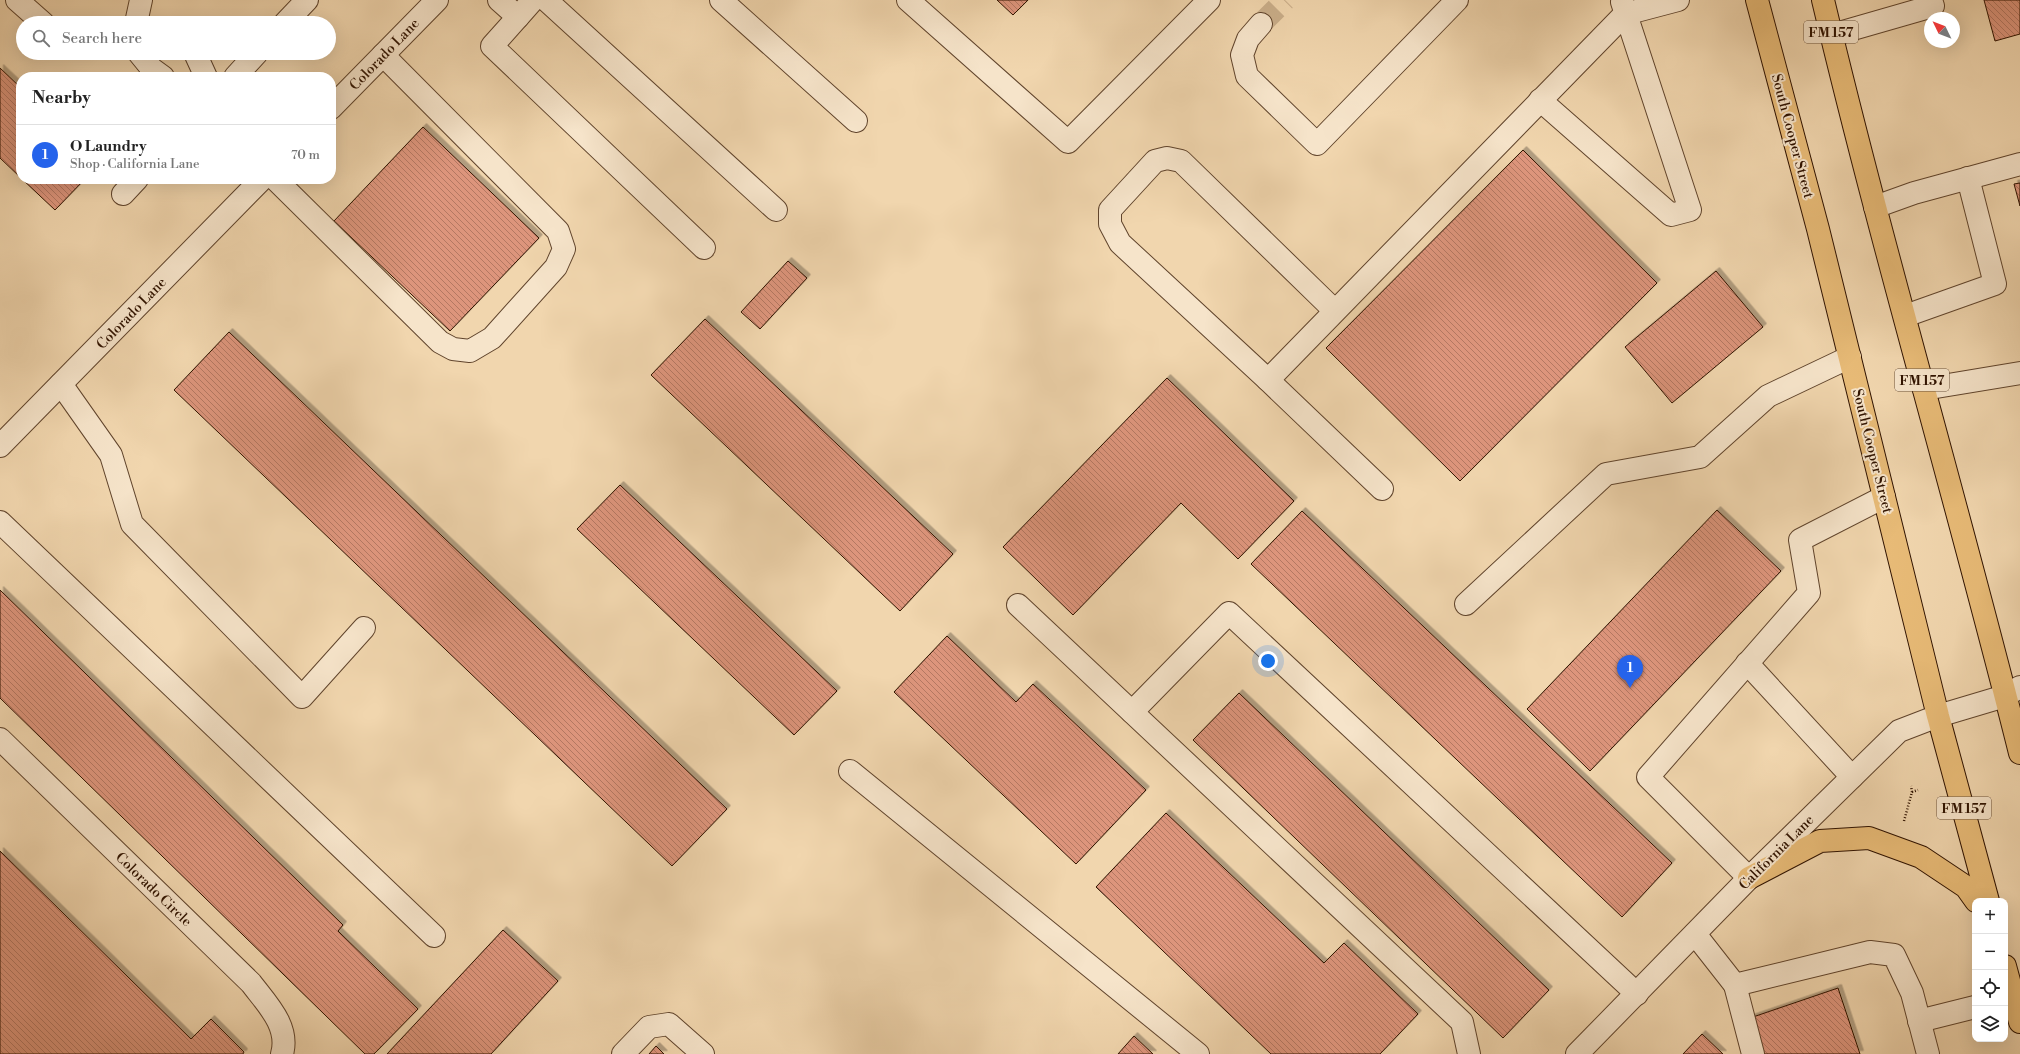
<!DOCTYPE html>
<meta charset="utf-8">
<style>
:root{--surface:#fff;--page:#f6f6f6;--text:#222;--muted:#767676;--line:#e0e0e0;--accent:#2563eb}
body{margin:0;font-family:"Libre Bodoni",serif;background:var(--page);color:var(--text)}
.controls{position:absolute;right:12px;bottom:12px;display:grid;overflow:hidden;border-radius:8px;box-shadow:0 4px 16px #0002}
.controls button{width:36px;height:36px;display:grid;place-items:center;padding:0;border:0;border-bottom:1px solid var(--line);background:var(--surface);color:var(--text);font:20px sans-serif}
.compass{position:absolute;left:1924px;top:12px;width:36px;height:36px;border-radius:50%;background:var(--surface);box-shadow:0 4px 16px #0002;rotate:313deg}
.you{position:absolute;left:1268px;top:661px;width:14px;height:14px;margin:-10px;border:3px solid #fff;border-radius:50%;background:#1a73e8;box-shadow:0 0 0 6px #1a73e833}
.badge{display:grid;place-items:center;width:26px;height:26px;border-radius:50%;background:var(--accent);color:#fff;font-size:13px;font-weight:700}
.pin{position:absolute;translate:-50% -33px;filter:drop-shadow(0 1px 2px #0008)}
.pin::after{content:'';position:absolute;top:21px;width:14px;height:12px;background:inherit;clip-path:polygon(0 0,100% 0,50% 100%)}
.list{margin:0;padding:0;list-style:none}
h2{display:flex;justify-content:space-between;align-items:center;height:52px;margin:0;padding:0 16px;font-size:17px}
h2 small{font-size:13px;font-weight:400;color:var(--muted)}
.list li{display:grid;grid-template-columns:26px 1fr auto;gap:12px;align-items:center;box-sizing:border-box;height:60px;padding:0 16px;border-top:1px solid var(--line)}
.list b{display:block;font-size:15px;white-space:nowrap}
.list p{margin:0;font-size:13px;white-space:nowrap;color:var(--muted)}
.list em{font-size:13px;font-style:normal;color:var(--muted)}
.icon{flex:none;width:22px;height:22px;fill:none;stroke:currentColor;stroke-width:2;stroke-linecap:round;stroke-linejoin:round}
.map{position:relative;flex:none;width:2020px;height:1054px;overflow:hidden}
.search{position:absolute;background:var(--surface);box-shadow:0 4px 16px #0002;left:16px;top:16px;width:320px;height:44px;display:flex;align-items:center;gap:10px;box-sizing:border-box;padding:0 14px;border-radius:22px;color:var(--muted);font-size:15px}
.panel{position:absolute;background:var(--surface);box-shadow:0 4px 16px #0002;left:16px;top:72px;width:320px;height:112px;border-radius:16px}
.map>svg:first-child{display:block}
</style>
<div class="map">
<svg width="2020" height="1054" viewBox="0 0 2020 1054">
<defs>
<pattern id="building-back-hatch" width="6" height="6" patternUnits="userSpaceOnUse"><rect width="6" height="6" fill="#dd957b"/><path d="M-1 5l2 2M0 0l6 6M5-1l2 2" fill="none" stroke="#b47862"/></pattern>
<filter id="shadow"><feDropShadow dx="3.5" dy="-3.5" stdDeviation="0" flood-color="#0004"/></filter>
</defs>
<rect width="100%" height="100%" fill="#f1d6ae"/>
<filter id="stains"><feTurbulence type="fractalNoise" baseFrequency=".005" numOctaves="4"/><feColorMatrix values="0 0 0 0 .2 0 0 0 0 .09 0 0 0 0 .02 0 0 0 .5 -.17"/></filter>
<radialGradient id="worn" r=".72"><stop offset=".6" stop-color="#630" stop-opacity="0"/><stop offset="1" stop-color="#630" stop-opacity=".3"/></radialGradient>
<g fill="url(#building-back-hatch)" stroke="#301300" filter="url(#shadow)">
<path d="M 997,0 L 1028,0 L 1013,15 Z"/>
<path d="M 1984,0 L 2020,0 L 2020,34 L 1995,41 Z"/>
<path d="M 0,68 L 21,88 L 21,178 L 0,158 Z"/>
<path d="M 423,127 L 539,238 L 450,331 L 334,221 Z"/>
<path d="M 1523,150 L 1657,283 L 1460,481 L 1326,348 Z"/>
<path d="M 22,179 L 85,179 L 55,210 Z"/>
<path d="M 2020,183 L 2020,206 L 2014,184 Z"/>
<path d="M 788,261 L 807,278 L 760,329 L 741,312 Z"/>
<path d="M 1716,271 L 1763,327 L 1672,403 L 1625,347 Z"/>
<path d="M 705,319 L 953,554 L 900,611 L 651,375 Z"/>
<path d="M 229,332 L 727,809 L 672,866 L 174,390 Z"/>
<path d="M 1167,378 L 1294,501 L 1238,559 L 1181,503 L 1073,615 L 1003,547 Z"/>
<path d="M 620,485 L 837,691 L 794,735 L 577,529 Z"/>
<path d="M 1717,510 L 1781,571 L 1590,771 L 1527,709 Z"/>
<path d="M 1302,511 L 1672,863 L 1622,917 L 1251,564 Z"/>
<path d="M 0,590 L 343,925 L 338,931 L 418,1009 L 374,1054 L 365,1054 L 0,698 Z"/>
<path d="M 947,636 L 1016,702 L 1033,684 L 1146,790 L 1076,864 L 894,692 Z"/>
<path d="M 1239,693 L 1549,990 L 1503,1038 L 1193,740 Z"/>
<path d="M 1166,813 L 1324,963 L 1344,943 L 1418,1014 L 1380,1054 L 1271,1054 L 1096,887 Z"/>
<path d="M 0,851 L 191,1039 L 211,1019 L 244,1052 L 243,1054 L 0,1054 Z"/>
<path d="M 503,930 L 558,981 L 491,1054 L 387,1054 Z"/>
<path d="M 1838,988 L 1860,1054 L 1762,1054 L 1750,1018 Z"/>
<path d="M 1702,1034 L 1723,1054 L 1683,1054 Z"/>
<path d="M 1134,1036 L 1153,1054 L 1118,1054 Z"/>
<path d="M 656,1046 L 664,1054 L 649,1054 Z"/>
</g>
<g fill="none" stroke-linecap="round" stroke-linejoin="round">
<path stroke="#caaf8b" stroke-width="22" stroke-dasharray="22 11" stroke-linecap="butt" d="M 1261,24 L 1285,0"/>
<defs>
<g id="minor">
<path d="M 17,0 L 43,23"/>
<path d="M 499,0 L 518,17 L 533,0"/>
<path d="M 546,0 L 776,210"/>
<path d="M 721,0 L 856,121"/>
<path d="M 908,0 L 1068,142 L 1209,0"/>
<path d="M 518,17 L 492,46 L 704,248"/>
<path d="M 136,23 L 141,0"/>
<path d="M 285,23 L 307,0"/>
<path d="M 1261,24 L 1248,39 L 1242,55 L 1247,76 L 1317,144 L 1457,0"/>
<path d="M 1832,35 L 1933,6 L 1931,0"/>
<path d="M 139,53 L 152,69 L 163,77"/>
<path d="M 195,53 L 206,77"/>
<path d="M 235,77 L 257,53"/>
<path d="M 1540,100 L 1671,215 L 1690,210 L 1622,2"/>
<path d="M 331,108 L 437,0"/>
<path d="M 275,179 L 440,342 L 453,349 L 470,351 L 492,338 L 556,267 L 564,249 L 558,231 L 383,55"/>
<path d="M 123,194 L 137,179"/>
<path d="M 1875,207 L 1914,193 L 2020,164"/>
<path d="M 1334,310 L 1181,161 L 1167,158 L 1155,161 L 1110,210 L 1110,224 L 1120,243 L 1268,380 L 1382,489"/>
<path d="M 1905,316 L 1995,284 L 1968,178"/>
<path d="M 1268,380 L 1625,14 L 1678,0"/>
<path d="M 61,384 L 111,455 L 132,524 L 302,697 L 364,628"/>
<path d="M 1924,389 L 2020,373"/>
<path d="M 0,446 L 262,179"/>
<path d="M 0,522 L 434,936"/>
<path d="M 1466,604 L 1606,474 L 1700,457 L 1768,396 L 1850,357"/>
<path d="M 1018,605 L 1462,1022 L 1469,1054"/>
<path d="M 1747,663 L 1852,777"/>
<path d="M 1132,712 L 1229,613 L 1637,994"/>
<path d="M 0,739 L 251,983 C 266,1003 290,1026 282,1054"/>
<path d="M 850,771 L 1198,1054"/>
<path d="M 1749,878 L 1648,777 L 1809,593 L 1800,540 L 1884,497"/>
<path d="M 1695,934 L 1735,985 L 1870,952 L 1894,955 L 1912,993 L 1928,1054"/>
<path d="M 1735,985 L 1753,1054"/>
<path d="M 1919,1021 L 1975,1007"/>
<path d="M 623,1054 L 649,1027 L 669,1024 L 703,1054"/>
<path d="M 1577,1054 L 1749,878 L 1899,731 L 1938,716 L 2005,696 L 2020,687"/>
</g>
<g id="major">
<path d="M 1757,0 L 1818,229 L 1938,716 L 1988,901"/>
<path d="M 1823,0 C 1883,252 1957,501 2020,753"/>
<path d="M 1749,878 L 1820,841 L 1869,838 L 1921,857 L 1966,887 L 1976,901"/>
<path d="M 2005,966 L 2020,1022"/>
</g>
</defs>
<use href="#minor" stroke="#60442c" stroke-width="24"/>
<use href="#major" stroke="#301300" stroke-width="24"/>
<g stroke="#301300" stroke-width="2.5" stroke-dasharray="1 2" stroke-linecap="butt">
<path d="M 1912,792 L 1918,790"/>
<path d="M 1904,821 L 1912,792 L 1911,786"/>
</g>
<use href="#minor" stroke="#f6e4ca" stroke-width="22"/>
<use href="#major" stroke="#e8bb77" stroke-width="22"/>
</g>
<g text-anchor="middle" stroke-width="4" stroke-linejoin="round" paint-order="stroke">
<g fill="#f6e4ca" stroke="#6b523d" stroke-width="1">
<rect x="1804" y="21" width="54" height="22" rx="3"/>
<rect x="1895" y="369" width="54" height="22" rx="3"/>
<rect x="1937" y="797" width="54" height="22" rx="3"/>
</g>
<g font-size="13" font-weight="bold" fill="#301300">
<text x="1831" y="37">FM 157</text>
<text x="1922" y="385">FM 157</text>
<text x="1964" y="813">FM 157</text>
</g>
<g font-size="14" fill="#301300" stroke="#f6e4ca">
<text transform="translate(384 54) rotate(-46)" y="5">Colorado Lane</text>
<text transform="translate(1793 136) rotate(75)" y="5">South Cooper Street</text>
<text transform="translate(131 313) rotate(-46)" y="5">Colorado Lane</text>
<text transform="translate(1873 451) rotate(76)" y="5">South Cooper Street</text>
<text transform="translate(1776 852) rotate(-45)" y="5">California Lane</text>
<text transform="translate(154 889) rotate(44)" y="5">Colorado Circle</text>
</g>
</g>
<rect width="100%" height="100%" filter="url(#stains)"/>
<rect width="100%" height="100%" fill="url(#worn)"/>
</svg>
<div class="controls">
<button>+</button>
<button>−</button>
<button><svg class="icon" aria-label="locate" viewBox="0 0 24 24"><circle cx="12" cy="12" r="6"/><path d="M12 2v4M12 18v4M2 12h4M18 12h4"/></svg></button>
<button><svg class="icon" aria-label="layers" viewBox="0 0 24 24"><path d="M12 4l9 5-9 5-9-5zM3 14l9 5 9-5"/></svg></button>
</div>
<svg class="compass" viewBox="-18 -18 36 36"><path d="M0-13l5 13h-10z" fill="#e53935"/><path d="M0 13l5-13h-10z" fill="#767676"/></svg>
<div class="you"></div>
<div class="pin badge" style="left:1630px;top:688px">1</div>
<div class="search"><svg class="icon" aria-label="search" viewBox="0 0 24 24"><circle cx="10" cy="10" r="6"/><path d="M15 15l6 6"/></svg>Search here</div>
<section class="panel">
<h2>Nearby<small></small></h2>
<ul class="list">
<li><span class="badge">1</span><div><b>O Laundry</b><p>Shop · California Lane</p></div><em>70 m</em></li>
</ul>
</section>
</div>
